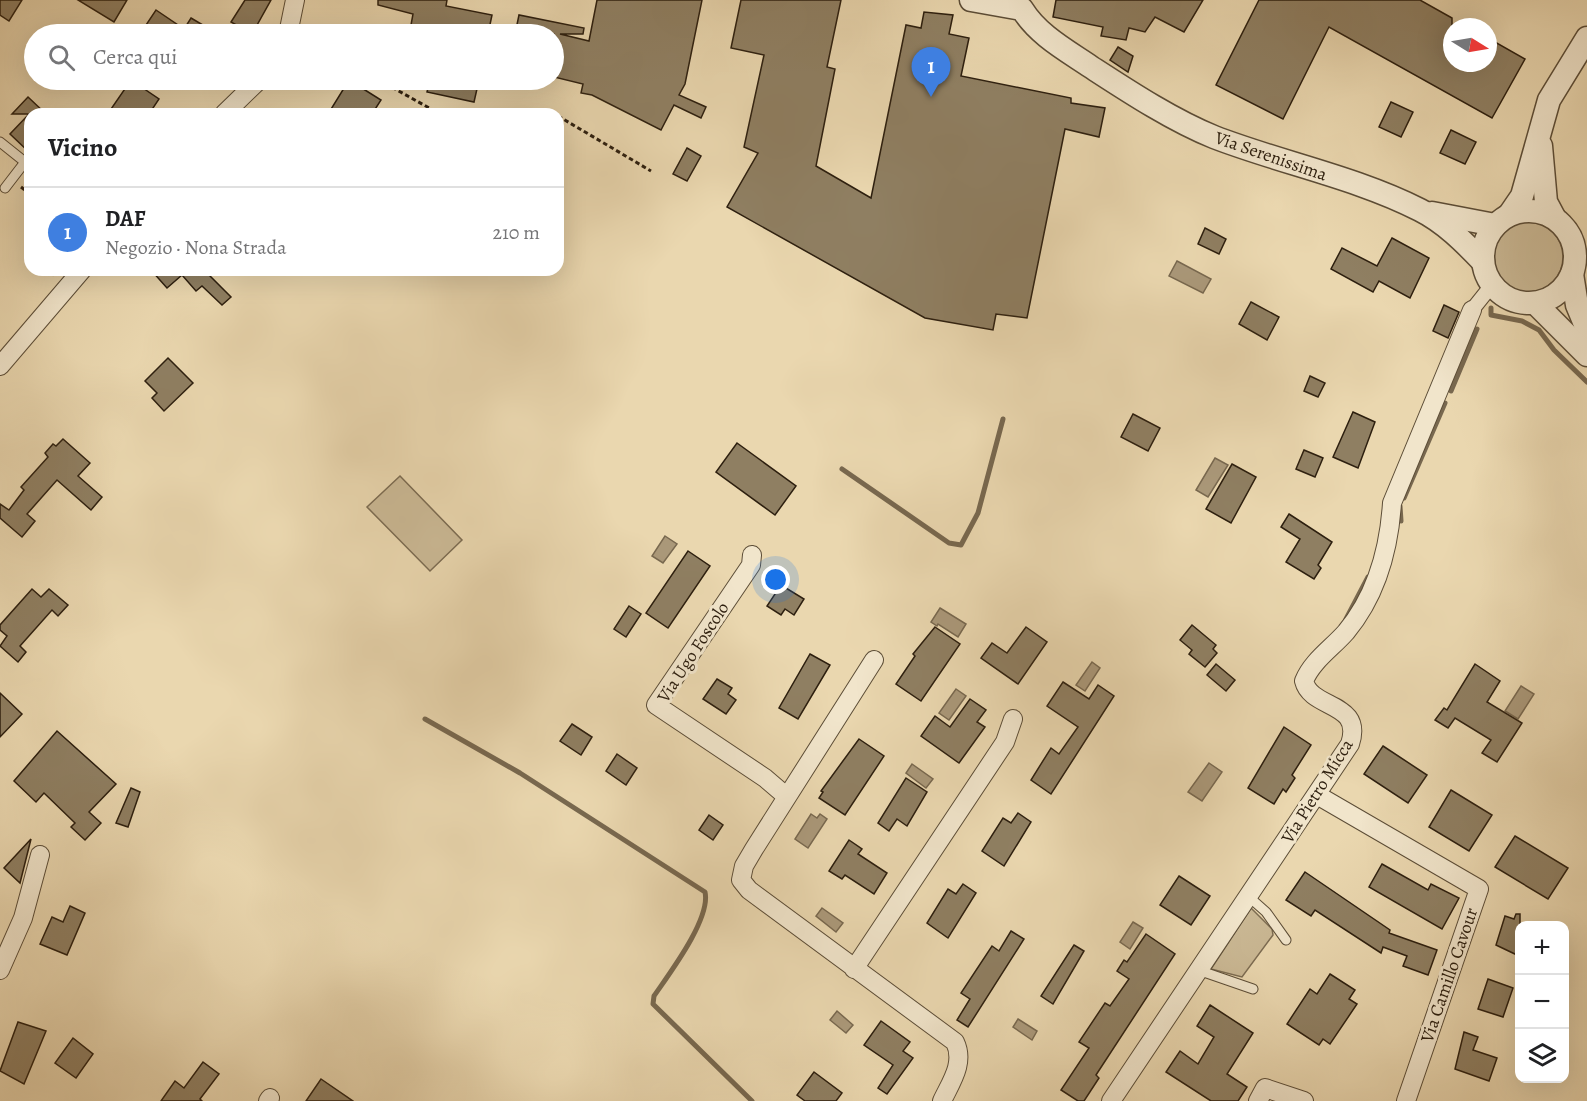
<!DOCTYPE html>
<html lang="it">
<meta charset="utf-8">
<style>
:root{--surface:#fff;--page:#f2f2f2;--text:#202124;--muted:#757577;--line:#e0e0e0;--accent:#b45309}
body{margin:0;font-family:Alegreya,serif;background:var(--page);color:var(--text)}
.controls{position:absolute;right:18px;bottom:18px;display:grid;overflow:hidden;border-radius:12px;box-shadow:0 6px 24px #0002}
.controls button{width:54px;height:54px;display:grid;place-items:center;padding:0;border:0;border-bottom:2px solid var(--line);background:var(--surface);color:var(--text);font:30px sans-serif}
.compass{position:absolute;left:1443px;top:18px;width:54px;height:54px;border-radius:50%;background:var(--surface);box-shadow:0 6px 24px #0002;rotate:101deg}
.you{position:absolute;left:776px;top:580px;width:21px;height:21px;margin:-15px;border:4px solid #fff;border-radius:50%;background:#1a73e8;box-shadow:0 0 0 9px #1a73e833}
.badge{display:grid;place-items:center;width:39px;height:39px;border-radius:50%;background:var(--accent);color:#fff;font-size:20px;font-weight:700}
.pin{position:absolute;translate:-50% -50px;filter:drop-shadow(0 2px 3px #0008)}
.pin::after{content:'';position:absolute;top:32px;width:21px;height:18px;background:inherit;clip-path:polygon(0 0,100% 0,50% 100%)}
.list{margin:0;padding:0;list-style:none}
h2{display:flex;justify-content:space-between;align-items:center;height:78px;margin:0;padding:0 24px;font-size:26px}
h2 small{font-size:20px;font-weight:400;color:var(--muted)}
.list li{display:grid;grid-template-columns:39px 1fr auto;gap:18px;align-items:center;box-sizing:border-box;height:90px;padding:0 24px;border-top:2px solid var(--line)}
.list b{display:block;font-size:22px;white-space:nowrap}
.list p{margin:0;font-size:20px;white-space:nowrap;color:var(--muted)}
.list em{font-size:20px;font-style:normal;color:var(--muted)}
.icon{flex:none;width:33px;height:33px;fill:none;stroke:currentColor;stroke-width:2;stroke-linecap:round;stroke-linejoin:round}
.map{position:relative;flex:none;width:1587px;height:1101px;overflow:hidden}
.search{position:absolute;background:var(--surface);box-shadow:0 6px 24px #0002;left:24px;top:24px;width:540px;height:66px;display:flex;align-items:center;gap:15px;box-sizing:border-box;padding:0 21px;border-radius:33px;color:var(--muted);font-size:22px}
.panel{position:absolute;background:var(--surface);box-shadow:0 6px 24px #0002;left:24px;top:108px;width:540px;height:168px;border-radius:18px}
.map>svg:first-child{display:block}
</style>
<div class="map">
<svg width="1587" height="1101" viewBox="0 0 1587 1101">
<rect width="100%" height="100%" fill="#ead7af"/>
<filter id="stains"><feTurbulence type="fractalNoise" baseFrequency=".00333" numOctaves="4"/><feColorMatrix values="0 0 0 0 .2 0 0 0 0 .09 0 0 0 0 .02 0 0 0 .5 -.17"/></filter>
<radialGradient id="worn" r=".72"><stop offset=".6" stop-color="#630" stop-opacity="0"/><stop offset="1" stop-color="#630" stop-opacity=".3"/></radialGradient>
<g fill="#cab894" stroke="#7c6c52" stroke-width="1.5">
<circle cx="1528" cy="257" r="35"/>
<path d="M 400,476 L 462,540 L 430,571 L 367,507 Z"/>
<path d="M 1251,908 L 1272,929 L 1273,935 L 1242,977 L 1211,969 Z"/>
</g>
<g fill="#aa9879" stroke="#78684f" stroke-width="1.5">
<path d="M 1177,261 L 1211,279 L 1203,293 L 1169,276 Z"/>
<path d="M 1215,458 L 1228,465 L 1208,497 L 1196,490 Z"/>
<path d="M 665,536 L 677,544 L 663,563 L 652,556 Z"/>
<path d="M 940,608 L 966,624 L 958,637 L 938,624 L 937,626 L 931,622 Z"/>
<path d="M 1092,662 L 1100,668 L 1085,691 L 1076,685 Z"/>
<path d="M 1521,686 L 1534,694 L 1518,719 L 1505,711 Z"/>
<path d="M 956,689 L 966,696 L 949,720 L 939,713 Z"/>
<path d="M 1209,763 L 1222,772 L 1202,801 L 1188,792 Z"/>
<path d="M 912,764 L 933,779 L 926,788 L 906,773 Z"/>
<path d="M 811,814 L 817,818 L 820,814 L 827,819 L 808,848 L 795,839 Z"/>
<path d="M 822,908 L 843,923 L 836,932 L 816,916 Z"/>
<path d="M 1133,922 L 1143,928 L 1130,949 L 1120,942 Z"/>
<path d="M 837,1011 L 853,1025 L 846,1033 L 830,1020 Z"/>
<path d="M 1018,1019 L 1037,1031 L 1032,1040 L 1013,1027 Z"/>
</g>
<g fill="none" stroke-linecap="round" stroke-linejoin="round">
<g stroke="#78684f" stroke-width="5">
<path d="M 1491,308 L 1491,315 L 1522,321 L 1539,330 L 1554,350 L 1587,382"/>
<path d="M 1451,391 L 1477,329"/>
<path d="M 842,469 L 949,543 L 961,545 L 978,513 L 1003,419"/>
<path d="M 1404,498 L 1445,403"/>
<path d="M 1400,506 L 1401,521"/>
<path d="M 1346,619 L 1368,577"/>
<path d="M 425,719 L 520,773 L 705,892 C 711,919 669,974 654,996 L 653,1004 L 752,1101"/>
</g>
</g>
<g fill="#8f7f62" stroke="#2d1f0f" stroke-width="1.5">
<path d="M 0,0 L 22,0 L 9,21 L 0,15 Z"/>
<path d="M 78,0 L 127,0 L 114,22 Z"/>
<path d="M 245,0 L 271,0 L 252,34 L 231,22 Z"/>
<path d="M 378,0 L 447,0 L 446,6 L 492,15 L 488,34 L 439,34 L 441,26 L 438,31 L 411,25 L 413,14 L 378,5 Z"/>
<path d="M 597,0 L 702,0 L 685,84 L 679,95 L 706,107 L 701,118 L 674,105 L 661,130 L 592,95 L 581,93 L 583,84 L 554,77 L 554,34 L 515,34 L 519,15 L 584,28 L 583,34 L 560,34 L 589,41 Z"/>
<path d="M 741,0 L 841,0 L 827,67 L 835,69 L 816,166 L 871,198 L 906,25 L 921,28 L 924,12 L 953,15 L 949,34 L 969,38 L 961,76 L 1071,98 L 1071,103 L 1105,108 L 1099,137 L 1065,129 L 1027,318 L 996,314 L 993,330 L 925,318 L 727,207 L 758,153 L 744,147 L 764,55 L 731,48 Z"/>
<path d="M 1056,0 L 1203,0 L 1184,32 L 1155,17 L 1145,32 L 1129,28 L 1126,40 L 1101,36 L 1103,27 L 1053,17 Z"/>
<path d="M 1259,0 L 1420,0 L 1452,18 L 1452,63 L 1488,63 L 1488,38 L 1525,59 L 1492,118 L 1329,27 L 1283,119 L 1216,85 Z"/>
<path d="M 156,10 L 178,25 L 172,34 L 140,34 Z"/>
<path d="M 191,18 L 218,34 L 181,34 Z"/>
<path d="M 1118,47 L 1133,56 L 1128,72 L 1110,60 Z"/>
<path d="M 131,80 L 159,99 L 149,114 L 118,114 L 111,109 Z"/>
<path d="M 349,80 L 381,100 L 372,114 L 328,114 Z"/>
<path d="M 430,80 L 479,80 L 474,102 L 427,92 Z"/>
<path d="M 28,97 L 46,114 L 30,114 L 30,153 L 10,134 L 29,114 L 12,114 Z"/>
<path d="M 1391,102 L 1413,112 L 1401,137 L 1379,127 Z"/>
<path d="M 1451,130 L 1476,142 L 1465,164 L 1440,153 Z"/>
<path d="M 687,148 L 701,156 L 687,181 L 673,174 Z"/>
<path d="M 1205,228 L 1226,239 L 1219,254 L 1198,244 Z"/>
<path d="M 1392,238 L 1429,258 L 1410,298 L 1379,281 L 1373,292 L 1331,269 L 1342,248 L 1377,266 Z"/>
<path d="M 151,270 L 204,270 L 231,297 L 222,305 L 202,286 L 196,291 L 182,275 L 167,288 Z"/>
<path d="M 1251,302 L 1279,317 L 1267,340 L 1239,324 Z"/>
<path d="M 1444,305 L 1459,312 L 1448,338 L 1433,331 Z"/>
<path d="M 168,358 L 193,383 L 164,411 L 152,398 L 157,393 L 145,381 Z"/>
<path d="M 1310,376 L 1325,383 L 1318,397 L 1304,391 Z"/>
<path d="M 1353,412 L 1375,422 L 1358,468 L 1333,457 Z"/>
<path d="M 1133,414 L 1160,428 L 1148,451 L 1121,437 Z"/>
<path d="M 63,439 L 90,463 L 78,476 L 102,497 L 91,510 L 57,480 L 27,514 L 35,521 L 22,537 L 0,518 L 0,504 L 9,510 L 24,490 L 21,487 L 48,457 L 45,453 L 53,444 L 56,446 Z"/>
<path d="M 737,443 L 796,486 L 775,515 L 716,472 Z"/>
<path d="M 1304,450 L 1323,458 L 1315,477 L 1296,469 Z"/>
<path d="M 1232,464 L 1256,477 L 1231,523 L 1206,509 Z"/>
<path d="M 1289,514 L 1332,542 L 1318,565 L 1321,568 L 1314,579 L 1286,562 L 1300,539 L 1281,527 Z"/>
<path d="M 688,551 L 710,566 L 668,628 L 646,613 Z"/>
<path d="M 781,585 L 804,599 L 794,615 L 785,609 L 781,615 L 767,606 Z"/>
<path d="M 32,589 L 41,597 L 49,589 L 68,605 L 58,616 L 52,610 L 20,646 L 26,652 L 18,662 L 0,646 L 7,636 L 0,630 L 0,625 Z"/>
<path d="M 629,606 L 641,614 L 626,637 L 614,629 Z"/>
<path d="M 1192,625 L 1216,645 L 1213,649 L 1217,653 L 1205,667 L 1189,654 L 1192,650 L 1180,640 Z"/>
<path d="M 935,627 L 960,644 L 921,701 L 896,684 L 915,656 L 913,654 Z"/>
<path d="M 1026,627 L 1047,642 L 1018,684 L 981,658 L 992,643 L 1007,653 Z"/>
<path d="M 810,654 L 830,665 L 798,719 L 779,708 Z"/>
<path d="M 1216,664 L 1235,680 L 1226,691 L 1207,675 Z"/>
<path d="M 1475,664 L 1500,681 L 1487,702 L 1522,723 L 1497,762 L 1482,753 L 1491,740 L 1455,718 L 1448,728 L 1435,720 L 1444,708 L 1447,710 Z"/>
<path d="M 717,679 L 732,688 L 728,694 L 736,700 L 726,714 L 703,699 Z"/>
<path d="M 1063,682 L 1089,699 L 1098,685 L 1114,696 L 1051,794 L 1031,780 L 1051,748 L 1059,754 L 1078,727 L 1047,706 Z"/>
<path d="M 0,693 L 22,714 L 0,737 Z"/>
<path d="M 970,699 L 986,710 L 977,722 L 985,727 L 959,763 L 921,736 L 935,716 L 950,727 Z"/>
<path d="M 572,724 L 592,737 L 581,755 L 560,741 Z"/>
<path d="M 1284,727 L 1311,745 L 1292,775 L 1295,778 L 1286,792 L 1283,789 L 1274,804 L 1248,788 Z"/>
<path d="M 57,731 L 116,784 L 89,812 L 101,823 L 85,840 L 71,827 L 75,823 L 44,793 L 36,802 L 14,781 Z"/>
<path d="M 859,739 L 884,756 L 845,815 L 819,798 L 823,792 L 821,791 Z"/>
<path d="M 1383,746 L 1427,775 L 1408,803 L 1364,774 Z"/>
<path d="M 617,754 L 637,768 L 626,785 L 606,771 Z"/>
<path d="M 906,778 L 927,792 L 907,826 L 897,819 L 889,831 L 878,823 Z"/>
<path d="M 131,788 L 140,792 L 128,827 L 116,823 Z"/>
<path d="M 1451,790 L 1492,815 L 1469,851 L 1429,827 Z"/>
<path d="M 1018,813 L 1031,822 L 1004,866 L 982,851 L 1003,818 L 1011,823 Z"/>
<path d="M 709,815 L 723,825 L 713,840 L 699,830 Z"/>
<path d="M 1515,836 L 1568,868 L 1548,899 L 1495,867 Z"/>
<path d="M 31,839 L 20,883 L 4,868 Z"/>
<path d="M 849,840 L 862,849 L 858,854 L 887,873 L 874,894 L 845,875 L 842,879 L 829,871 Z"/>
<path d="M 1382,864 L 1428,890 L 1431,884 L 1459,898 L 1442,929 L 1369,887 Z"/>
<path d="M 1305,872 L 1390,930 L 1389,933 L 1437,950 L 1428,975 L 1403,966 L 1407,956 L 1383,947 L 1381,953 L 1315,910 L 1311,916 L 1286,900 Z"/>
<path d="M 1179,876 L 1210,896 L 1191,925 L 1160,905 Z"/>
<path d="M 963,884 L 976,893 L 948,938 L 927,923 L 948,889 L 956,894 Z"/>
<path d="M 70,906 L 85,913 L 67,955 L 40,944 L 52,917 L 63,922 Z"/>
<path d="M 1516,914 L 1520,914 L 1520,952 L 1517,955 L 1496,945 L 1505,916 L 1514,919 Z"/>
<path d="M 1011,931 L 1024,939 L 968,1027 L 957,1020 L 970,999 L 961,993 L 992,946 L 999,951 Z"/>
<path d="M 1146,934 L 1175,954 L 1096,1075 L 1099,1078 L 1084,1101 L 1078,1101 L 1061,1090 L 1089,1048 L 1079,1042 L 1105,1003 L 1110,1006 L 1129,979 L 1117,971 L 1124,960 L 1127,962 Z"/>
<path d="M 1074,945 L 1084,951 L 1053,1004 L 1041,996 Z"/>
<path d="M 1330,974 L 1355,990 L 1349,999 L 1357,1004 L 1330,1044 L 1323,1039 L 1319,1045 L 1287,1024 L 1310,989 L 1317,994 Z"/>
<path d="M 1488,979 L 1513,988 L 1503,1017 L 1478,1009 Z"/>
<path d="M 1210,1005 L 1253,1033 L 1227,1074 L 1247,1087 L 1238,1101 L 1211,1101 L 1166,1072 L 1180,1051 L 1198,1064 L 1214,1037 L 1197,1026 Z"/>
<path d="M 881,1021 L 910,1042 L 903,1051 L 913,1058 L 887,1094 L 878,1088 L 893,1065 L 864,1045 Z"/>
<path d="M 18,1022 L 46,1031 L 24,1084 L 0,1071 Z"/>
<path d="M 1464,1032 L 1478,1037 L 1473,1050 L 1497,1058 L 1489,1081 L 1455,1069 Z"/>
<path d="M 73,1038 L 93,1054 L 76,1078 L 55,1063 Z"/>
<path d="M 203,1062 L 219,1074 L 200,1099 L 202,1101 L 161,1101 L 175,1081 L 184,1088 Z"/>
<path d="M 814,1072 L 842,1093 L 836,1101 L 805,1101 L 797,1095 Z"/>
<path d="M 321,1079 L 353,1101 L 306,1101 Z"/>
</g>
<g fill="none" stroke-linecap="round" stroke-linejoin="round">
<defs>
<g id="service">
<path d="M 0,142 L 30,166"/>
<path d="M 5,188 L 25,162"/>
<path d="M 1248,896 L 1266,912 L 1286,940"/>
<path d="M 1198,970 L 1253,989"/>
</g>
<path id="pedestrian" d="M 1472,310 L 1492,285"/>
<g id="minor">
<path d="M 288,34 L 295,0"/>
<path d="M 224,114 L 259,80"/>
<path d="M 0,366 L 82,270"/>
<path d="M 752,555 L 751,565 L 656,705 L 765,778 L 786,796"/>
<path d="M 874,660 L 754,849 L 744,866 L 741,880 L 749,890 L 955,1042 C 965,1063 951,1082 942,1101"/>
<path d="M 1317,795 L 1479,889 L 1406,1101"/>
<path d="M 854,969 L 1005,742 L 1013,719"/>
<path d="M 0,970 L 23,918 L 40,855"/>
<path d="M 268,1101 L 270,1098"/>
<path d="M 1111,1101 L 1350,744 C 1364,701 1311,710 1304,681 C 1312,661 1332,648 1346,632 C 1376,596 1389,549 1392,503 L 1472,310"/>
<path d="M 1258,1101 L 1265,1088 L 1304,1101"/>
</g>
<g id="tertiary">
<path d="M 971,0 L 1022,9 C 1038,35 1066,50 1091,67 C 1128,91 1172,120 1214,137 C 1281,163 1355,177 1420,210 C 1444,222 1464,242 1483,262"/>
<path d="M 1541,146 L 1546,202 L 1554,217"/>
<circle cx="1529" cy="257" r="46"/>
<path d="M 1432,213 L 1495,225"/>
<path d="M 1509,215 L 1522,196 L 1549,100 L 1587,38"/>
<path d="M 1572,274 L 1577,305 L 1587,329"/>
<path d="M 1535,303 L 1587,355"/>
</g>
</defs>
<use href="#service" stroke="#5c4d37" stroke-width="11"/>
<use href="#pedestrian" stroke="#5c4d37" stroke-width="16"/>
<use href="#minor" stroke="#5c4d37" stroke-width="20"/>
<use href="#tertiary" stroke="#5c4d37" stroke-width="25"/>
<g stroke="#2d1f0f" stroke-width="3" stroke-dasharray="4.5 3" stroke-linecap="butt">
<path d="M 379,80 L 440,114"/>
<path d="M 531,114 L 537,111 L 555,114"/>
<path d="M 558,116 L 651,171"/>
<path d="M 21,187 L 30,194"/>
<path d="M 48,270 L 54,275"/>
</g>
<use href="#service" stroke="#f1e5cb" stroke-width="9"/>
<use href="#pedestrian" stroke="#f1e5cb" stroke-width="14"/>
<use href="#minor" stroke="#f1e5cb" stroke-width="18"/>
<use href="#tertiary" stroke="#f1e5cb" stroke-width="22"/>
</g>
<g text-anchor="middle" stroke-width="6" stroke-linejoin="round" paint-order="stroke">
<g font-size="18" fill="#2d1f0f" stroke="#f1e5cb">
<text transform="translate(1271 156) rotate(19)" y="6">Via Serenissima</text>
<text transform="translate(693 652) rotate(-57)" y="6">Via Ugo Foscolo</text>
<text transform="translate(1317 791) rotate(-58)" y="6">Via Pietro Micca</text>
<text transform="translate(1449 975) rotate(-71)" y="6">Via Camillo Cavour</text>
</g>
</g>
<rect width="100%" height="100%" filter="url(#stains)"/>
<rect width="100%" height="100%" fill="url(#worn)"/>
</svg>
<div class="controls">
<button>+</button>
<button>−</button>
<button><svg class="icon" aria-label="layers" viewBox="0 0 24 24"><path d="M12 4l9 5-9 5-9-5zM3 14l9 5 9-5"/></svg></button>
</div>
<svg class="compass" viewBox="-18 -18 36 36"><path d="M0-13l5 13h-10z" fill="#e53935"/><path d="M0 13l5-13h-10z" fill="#757577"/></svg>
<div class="you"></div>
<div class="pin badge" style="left:931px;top:97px;background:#3f7fe0">1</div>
<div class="search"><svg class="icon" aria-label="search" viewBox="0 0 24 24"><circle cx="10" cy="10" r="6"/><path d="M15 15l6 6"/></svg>Cerca qui</div>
<section class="panel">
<h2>Vicino<small></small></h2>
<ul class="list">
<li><span class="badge" style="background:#3f7fe0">1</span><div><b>DAF</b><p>Negozio · Nona Strada</p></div><em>210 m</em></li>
</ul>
</section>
</div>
